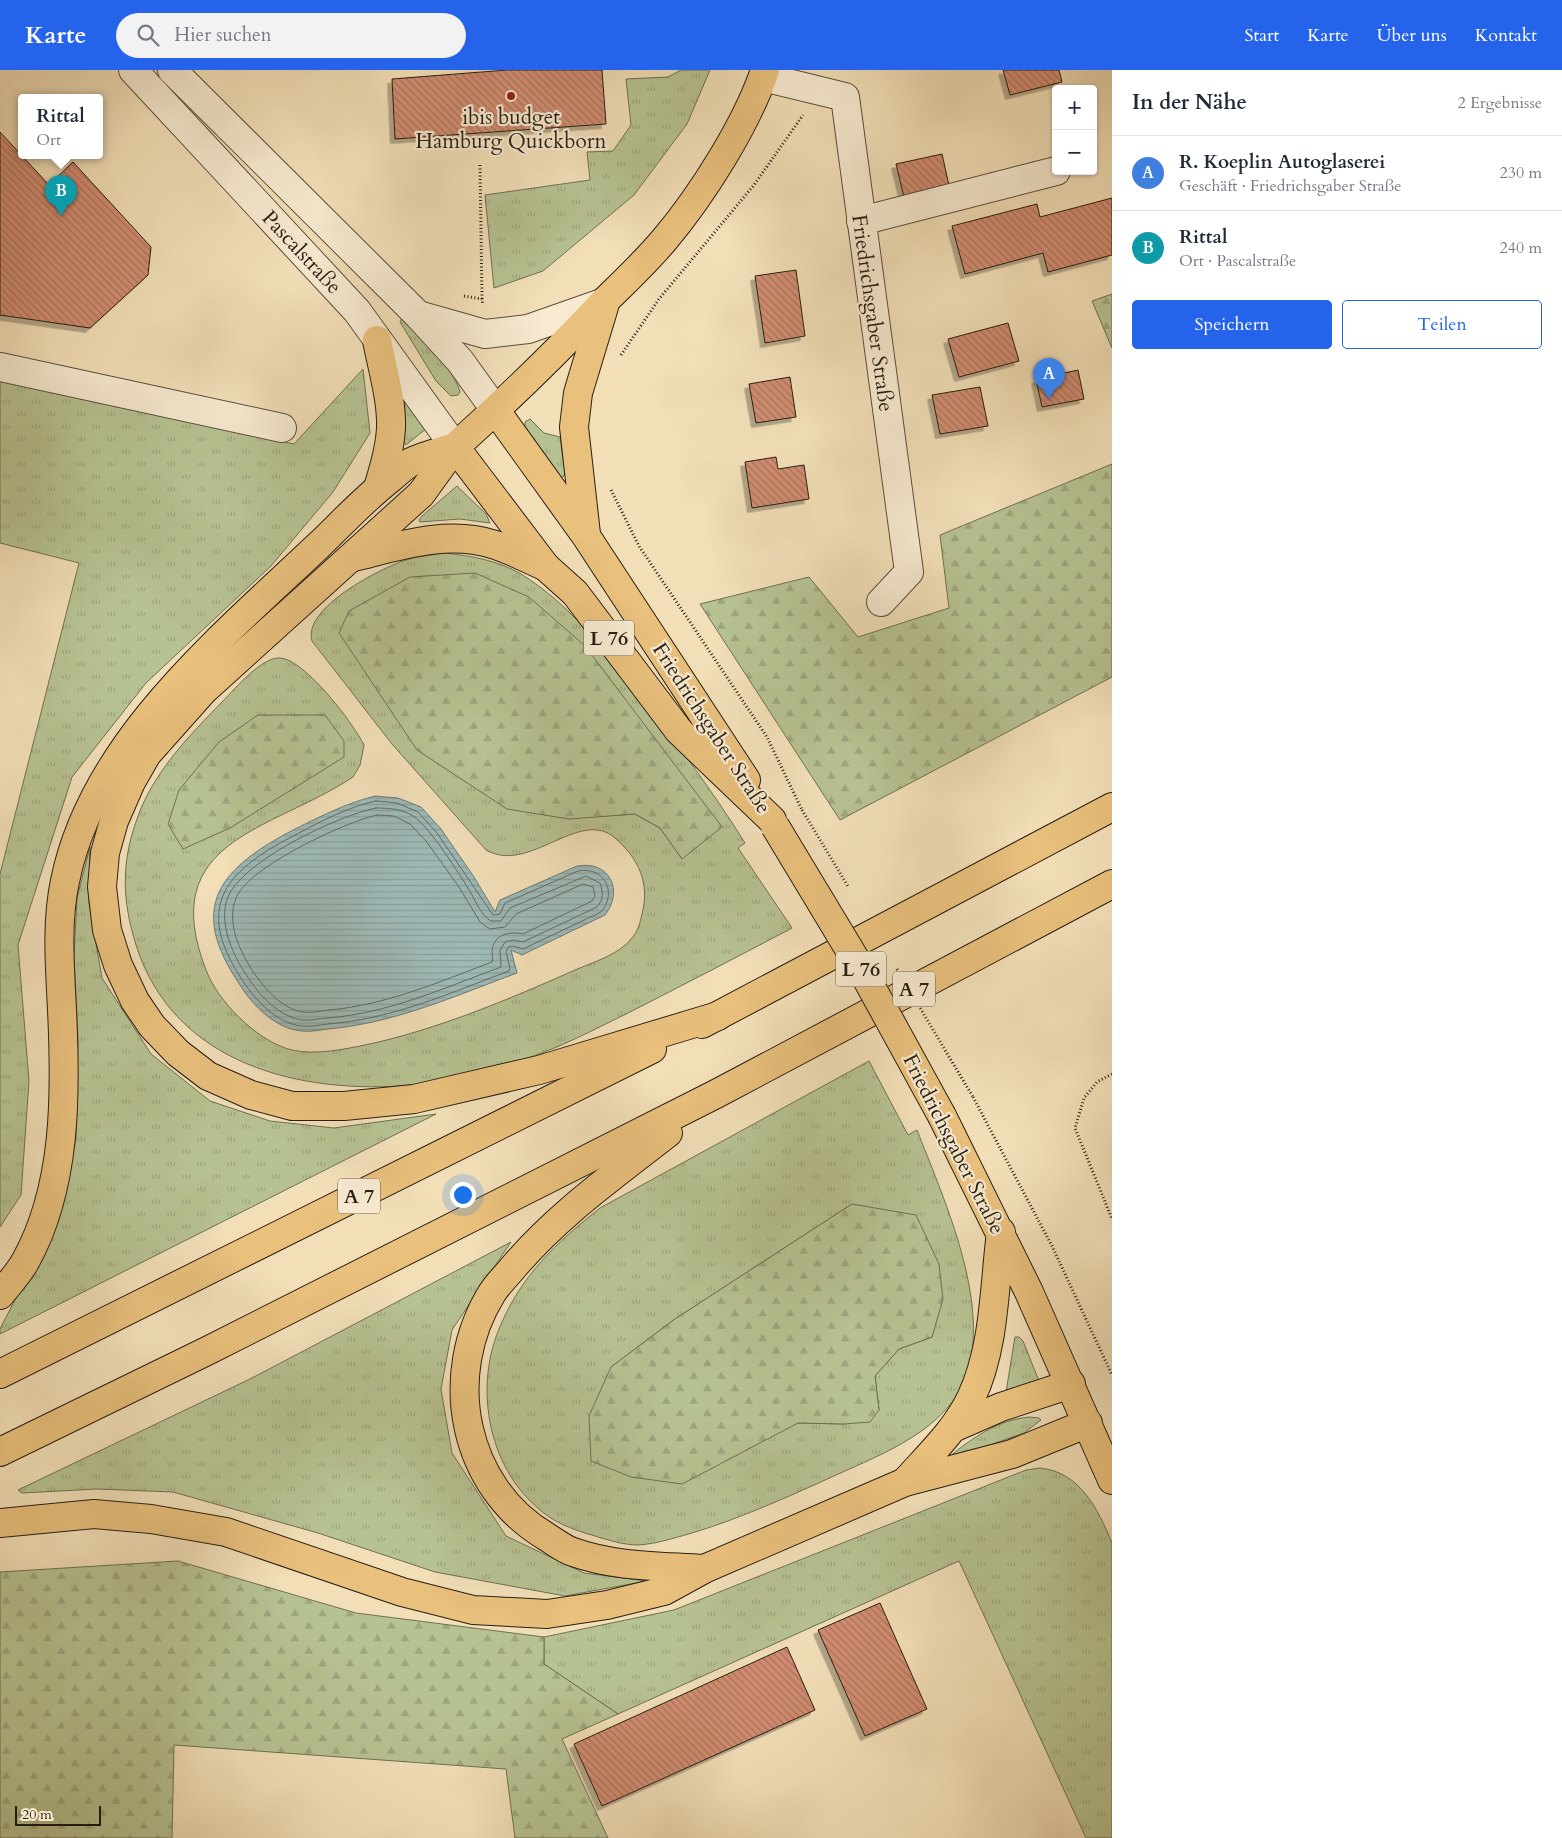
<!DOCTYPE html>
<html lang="de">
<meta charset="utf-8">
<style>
:root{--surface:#fff;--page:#f2f2f3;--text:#1f2937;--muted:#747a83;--line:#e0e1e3;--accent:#2563eb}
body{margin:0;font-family:Cardo,serif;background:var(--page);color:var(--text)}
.controls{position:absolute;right:15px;top:15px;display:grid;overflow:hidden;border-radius:5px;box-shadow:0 1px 4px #0004}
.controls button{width:45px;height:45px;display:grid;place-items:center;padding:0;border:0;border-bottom:1px solid var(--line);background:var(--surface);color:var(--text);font:25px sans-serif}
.scale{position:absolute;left:15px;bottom:12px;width:86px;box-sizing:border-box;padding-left:5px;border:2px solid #271e12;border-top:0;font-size:14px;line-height:18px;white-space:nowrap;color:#271e12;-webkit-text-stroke:4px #f7ead1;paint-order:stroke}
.you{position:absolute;left:462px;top:1124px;width:18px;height:18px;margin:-12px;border:4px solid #fff;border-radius:50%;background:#1a73e8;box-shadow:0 0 0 8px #1a73e833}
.badge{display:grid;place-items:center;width:32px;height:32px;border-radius:50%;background:var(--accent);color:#fff;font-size:16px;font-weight:700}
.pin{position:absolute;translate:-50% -41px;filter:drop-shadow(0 1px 2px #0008)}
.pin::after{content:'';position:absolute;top:26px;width:18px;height:15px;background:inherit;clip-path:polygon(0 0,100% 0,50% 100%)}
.popup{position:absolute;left:18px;top:24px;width:85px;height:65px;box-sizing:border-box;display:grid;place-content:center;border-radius:5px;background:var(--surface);filter:drop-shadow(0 1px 4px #0005);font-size:16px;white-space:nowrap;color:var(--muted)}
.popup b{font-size:19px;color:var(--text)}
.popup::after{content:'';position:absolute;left:50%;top:100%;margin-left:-10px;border:10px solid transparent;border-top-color:var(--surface)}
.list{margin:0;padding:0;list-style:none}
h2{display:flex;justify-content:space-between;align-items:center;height:65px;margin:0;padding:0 20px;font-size:21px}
h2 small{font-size:16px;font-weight:400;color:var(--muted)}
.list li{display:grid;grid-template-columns:32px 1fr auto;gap:15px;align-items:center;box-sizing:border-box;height:75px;padding:0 20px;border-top:1px solid var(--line)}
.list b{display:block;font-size:19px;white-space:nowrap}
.list p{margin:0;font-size:16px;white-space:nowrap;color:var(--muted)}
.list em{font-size:16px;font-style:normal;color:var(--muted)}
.actions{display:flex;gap:10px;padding:15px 20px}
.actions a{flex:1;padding:11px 0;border:1px solid var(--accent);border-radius:5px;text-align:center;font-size:18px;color:var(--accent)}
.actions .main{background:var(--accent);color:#fff}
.icon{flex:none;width:28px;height:28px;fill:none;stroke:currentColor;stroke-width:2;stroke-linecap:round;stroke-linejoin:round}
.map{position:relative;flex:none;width:1112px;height:1768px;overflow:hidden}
header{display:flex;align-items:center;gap:30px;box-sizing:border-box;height:70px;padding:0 25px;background:var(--accent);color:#fff}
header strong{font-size:24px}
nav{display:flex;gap:28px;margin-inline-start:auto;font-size:18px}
.search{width:350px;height:45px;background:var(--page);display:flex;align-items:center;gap:12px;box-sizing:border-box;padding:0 18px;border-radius:28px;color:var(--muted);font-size:19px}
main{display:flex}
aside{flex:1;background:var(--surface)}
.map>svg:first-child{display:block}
</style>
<header>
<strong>Karte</strong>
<div class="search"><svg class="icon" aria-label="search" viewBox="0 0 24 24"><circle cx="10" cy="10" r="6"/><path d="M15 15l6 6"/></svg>Hier suchen</div>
<nav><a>Start</a><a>Karte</a><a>Über uns</a><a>Kontakt</a></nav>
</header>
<main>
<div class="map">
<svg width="1112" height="1768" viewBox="0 0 1112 1768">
<defs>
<pattern id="grass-tufts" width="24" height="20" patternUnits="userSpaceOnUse" patternTransform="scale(1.25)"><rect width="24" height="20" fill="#b7c292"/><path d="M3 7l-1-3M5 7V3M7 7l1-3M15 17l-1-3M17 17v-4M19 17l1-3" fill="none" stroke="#9da67d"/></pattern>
<pattern id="forest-firs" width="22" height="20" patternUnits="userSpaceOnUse" patternTransform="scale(1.25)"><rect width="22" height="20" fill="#b7c292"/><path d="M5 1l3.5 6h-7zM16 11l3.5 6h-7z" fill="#9da67d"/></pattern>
<pattern id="water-rules" width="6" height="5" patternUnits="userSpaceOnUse" patternTransform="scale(1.25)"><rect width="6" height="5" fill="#9ebab7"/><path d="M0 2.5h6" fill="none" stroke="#889f9c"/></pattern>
<pattern id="building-back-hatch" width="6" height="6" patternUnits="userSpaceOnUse" patternTransform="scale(1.25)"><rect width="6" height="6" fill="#d28d72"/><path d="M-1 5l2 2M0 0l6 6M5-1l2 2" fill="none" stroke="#aa735c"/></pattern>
<filter id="shadow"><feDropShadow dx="-4.5" dy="4.5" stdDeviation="0" flood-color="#0004"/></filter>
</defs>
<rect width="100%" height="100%" fill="#f2dfb8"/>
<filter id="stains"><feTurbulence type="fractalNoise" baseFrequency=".004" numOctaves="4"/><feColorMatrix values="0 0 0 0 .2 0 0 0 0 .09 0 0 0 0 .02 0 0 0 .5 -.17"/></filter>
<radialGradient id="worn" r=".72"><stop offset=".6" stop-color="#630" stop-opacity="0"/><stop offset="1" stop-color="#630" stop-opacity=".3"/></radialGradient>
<g fill="url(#grass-tufts)" stroke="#6f7052" fill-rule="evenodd">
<path d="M 681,0 L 710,0 L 687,54 L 634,125 L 543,201 L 494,218 L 485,125 L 590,110 L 587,82 L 613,81 L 631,55 L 626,9 L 668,7 Z"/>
<path d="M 402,248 C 420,260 455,301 460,322 L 458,325 L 451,326 L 436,311 L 400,252 Z"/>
<path d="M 363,299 L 370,363 L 333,422 L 271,496 L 146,613 L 72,707 L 18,875 L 29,1011 L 21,1125 L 0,1157 L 0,804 L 79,493 L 0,473 L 0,311 L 294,374 Z"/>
<path d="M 409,330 L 427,358 L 406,375 L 404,372 L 405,333 Z"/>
<path d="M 530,349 L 544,363 L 560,367 L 565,403 L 563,407 L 559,406 L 525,357 L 525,352 Z"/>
<path d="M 457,416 L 486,444 L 490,453 L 460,449 L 420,452 L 419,450 L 422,446 Z"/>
<path d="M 445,483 C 471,486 497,490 521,504 C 571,535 604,580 639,625 C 677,673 713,722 745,773 L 738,778 L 792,858 C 737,887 683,915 628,943 C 593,960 558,979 521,990 C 504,996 485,999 467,1003 C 450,1007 432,1013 414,1015 C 301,1025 174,995 136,875 C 122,830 121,793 137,749 C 153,702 190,665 223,631 C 236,618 262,586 281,588 C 306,591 353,653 364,675 L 360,695 L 353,707 C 272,761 155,769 206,900 C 218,932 256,969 288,979 C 305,984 327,982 344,979 C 422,966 503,932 575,900 C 594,892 620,884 632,868 C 638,861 640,853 642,844 C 650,813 639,789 615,768 C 580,737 529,805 486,780 L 392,674 L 312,571 C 302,538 381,498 406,490 C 419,486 432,485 445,483 ZM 529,527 L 682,789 L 660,758 L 635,744 L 605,746 Z"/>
<path d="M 90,777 L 89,833 L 102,908 L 151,984 L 210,1031 L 270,1051 L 334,1058 L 436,1044 L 0,1264 L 0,1259 L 62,1138 L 76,1069 L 78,973 L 74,886 L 77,828 Z"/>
<path d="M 869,991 L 908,1065 L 917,1060 C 943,1127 986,1221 970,1294 C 957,1353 894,1379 845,1401 C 794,1424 745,1447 692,1463 C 674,1468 656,1474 638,1475 C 624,1475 608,1470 595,1466 C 581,1462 566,1457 554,1450 C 491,1411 472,1324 499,1259 C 521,1205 556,1173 600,1138 ZM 852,1134 L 932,1267 L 899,1279 L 875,1306 L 879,1340 L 844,1354 L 798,1353 L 611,1297 L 675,1249 Z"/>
<path d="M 511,1172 L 452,1260 L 441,1319 L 452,1383 L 506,1466 L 584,1503 L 647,1511 L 565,1526 L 435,1502 L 318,1463 L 173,1422 L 97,1419 L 22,1423 L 18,1420 L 252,1308 Z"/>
<path d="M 1015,1267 L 1019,1267 L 1023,1271 L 1039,1311 L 1006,1322 Z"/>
<path d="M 1029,1347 L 1039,1348 L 1041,1350 L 1024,1363 L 951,1389 L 949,1387 C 972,1368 998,1350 1029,1347 Z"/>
<path d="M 1040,1398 C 1080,1402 1098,1439 1112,1473 L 1112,1768 L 1086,1768 L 959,1491 L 618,1644 L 544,1594 L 544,1567 L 674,1540 L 1026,1400 Z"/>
</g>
<g fill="url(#forest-firs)" stroke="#6f7052">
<path d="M 1112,224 L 1112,278 L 1092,231 Z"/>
<path d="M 1112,394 L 1112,607 L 840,750 L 700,534 L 809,507 L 858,567 L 949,538 L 940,465 Z"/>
<path d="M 475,503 L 529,527 L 585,576 L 722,757 L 682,789 L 660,758 L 635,744 L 569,749 L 507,739 L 417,680 L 339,563 L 349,541 L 410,507 Z"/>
<path d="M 258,645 L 325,645 L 344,671 L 344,687 L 230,758 L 183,779 L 168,754 L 179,720 L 219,672 Z"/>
<path d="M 852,1134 L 916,1145 L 939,1194 L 943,1229 L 932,1267 L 899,1279 L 875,1306 L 879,1340 L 870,1352 L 844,1354 L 798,1353 L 682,1414 L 631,1407 L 591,1391 L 589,1346 L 611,1297 L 675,1249 Z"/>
<path d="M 178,1491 L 356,1543 L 544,1567 L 544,1594 L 618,1644 L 562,1669 L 608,1768 L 515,1768 L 506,1699 L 174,1675 L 172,1768 L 0,1768 L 0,1502 Z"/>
</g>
<path fill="url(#water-rules)" stroke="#6e7c75" d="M 375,726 L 398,728 L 421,737 L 441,759 L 474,807 L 495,842 L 500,830 L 577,796 C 610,790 624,821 605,845 L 522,885 L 511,880 L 517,903 C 455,926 395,953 328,959 C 320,960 310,962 302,961 C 276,959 253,936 240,915 C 186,836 220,798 295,759 C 321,746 347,733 375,726 Z"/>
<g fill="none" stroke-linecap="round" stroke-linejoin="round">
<g stroke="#626c64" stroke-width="1">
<path d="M 376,731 L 397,733 L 418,742 L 437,763 L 493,845 L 500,844 L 505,833 L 578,801 C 604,796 618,822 601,842 L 523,879 L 513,876 L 508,877 L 506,882 L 510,898 L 509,901 C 450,923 392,949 328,954 C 320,955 310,957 301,956 C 277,953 256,931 243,911 C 191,834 228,799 299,763 C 324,750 348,737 376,731 Z"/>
<path d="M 376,738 C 389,738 402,739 413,746 C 430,757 460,805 471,823 C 476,832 481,845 491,851 L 501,851 L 510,838 L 586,806 L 600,813 C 603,822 604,829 597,837 L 523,872 L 513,870 L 505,872 L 500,880 L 501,897 C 444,918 389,943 328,948 C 320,948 310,951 302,950 C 278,946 259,925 247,906 C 232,884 215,847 231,821 C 252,787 337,746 376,738 Z"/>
<path d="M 377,745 L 394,746 L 410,754 L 426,771 L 459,817 L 480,852 L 490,859 L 505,857 L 516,844 L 583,814 L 593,817 L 595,826 L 592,831 L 523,864 C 509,861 494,864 492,881 C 492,885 493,888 492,892 C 439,912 386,935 329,940 C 321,941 311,943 303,942 C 282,939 265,919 254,903 C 240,882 226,853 236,828 C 248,797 345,752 377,745 Z"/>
</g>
</g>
<g fill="url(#building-back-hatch)" stroke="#271e12" filter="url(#shadow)">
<path d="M 507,0 L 602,0 L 606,54 L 395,69 L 392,9 Z"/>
<path d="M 1003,0 L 1059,0 L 1062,12 L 1010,25 Z"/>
<path d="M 0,62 L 49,115 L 73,92 L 151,177 L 148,205 L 90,258 L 0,245 Z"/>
<path d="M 942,84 L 950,120 L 905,131 L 896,94 Z"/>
<path d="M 1112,128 L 1112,185 L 1048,202 L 1043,183 L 965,204 L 952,156 L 1037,134 L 1040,147 Z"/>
<path d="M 796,200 L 805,266 L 765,273 L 755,206 Z"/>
<path d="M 1008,253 L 1019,291 L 959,307 L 948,269 Z"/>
<path d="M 1078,300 L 1084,329 L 1042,337 L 1036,309 Z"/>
<path d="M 790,307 L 796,347 L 756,353 L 749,314 Z"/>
<path d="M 980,317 L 988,356 L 940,364 L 932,325 Z"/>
<path d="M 776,387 L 778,399 L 804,395 L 809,429 L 752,438 L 745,392 Z"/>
<path d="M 880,1533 L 927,1639 L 865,1666 L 818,1560 Z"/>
<path d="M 787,1577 L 815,1640 L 602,1736 L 574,1674 Z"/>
</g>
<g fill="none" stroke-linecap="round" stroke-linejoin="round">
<defs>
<g id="minor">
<path d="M 133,0 L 357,241 L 455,377"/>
<path d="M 172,0 L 418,245 L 460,291 L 496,341"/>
<path d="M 763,7 L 845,27 L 909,502 L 881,532"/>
<path d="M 861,151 L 1056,101"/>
<path d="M 418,245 L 485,264 L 528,259 L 605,232"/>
<path d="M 0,297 L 282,358"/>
</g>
<g id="major">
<path d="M 765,0 C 747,54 702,125 665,169 C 645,193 621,215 599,237 C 553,286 505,332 455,377 L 546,497 L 575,523 L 679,661 L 772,750"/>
<path d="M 496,341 L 586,466 L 746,710"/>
<path d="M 586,464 L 574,357 L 578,323 L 604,237"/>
<path d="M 942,1046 L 1029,1222 L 1112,1410"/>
</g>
<g id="highway">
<path d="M 377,270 C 382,298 392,329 391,358 C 390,378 384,398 378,418"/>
<path d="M 455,377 L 421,424 L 204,620 L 147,684 L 131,712 L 114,751 L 105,783 L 102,817 L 107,860 L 118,895 L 135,931 L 152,956 L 178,983 L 208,1006 L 251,1025 L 292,1036 L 344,1036 L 414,1029 L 539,1000 L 718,946"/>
<path d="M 354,487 C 399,476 447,460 492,474 C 510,479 528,489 546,497"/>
<path d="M 702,954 L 1112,737"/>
<path d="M 668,1063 C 613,1106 556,1146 511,1200 C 505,1207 497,1215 492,1223 C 441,1305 462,1417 547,1467 C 555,1472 564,1479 573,1482 C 615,1497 660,1496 704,1499"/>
<path d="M 0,1225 C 8,1215 18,1204 25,1192 C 67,1117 66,1023 62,940 C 60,898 56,853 65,811 C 93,672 221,568 319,475 C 343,452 365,428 391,408 C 397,403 404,396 411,392 C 425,385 441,382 455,377"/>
<path d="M 0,1304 L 652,979"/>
<path d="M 953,1358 L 1001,1337 L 1071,1314"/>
<path d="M 0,1382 L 207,1281 L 716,1024 L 1112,814"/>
<path d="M 905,1412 C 928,1386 956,1360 971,1328 C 995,1278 994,1217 1001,1162"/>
<path d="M 0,1453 L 94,1444 L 151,1449 L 226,1462 L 402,1522 L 473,1540 L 547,1544 L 607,1535 L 664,1521 L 704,1499 L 905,1412 L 1012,1384 L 1088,1353"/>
</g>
</defs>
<use href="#minor" stroke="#5a4e3c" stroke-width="30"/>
<use href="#major" stroke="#271e12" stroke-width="30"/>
<use href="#highway" stroke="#271e12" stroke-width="30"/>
<g stroke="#271e12" stroke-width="3" stroke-dasharray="1 2.5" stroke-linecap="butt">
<path d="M 480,95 L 482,229"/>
<path d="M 464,226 L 482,229 L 483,235"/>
<path d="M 621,285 L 659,229 L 754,115 L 803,45"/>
<path d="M 611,420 L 639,476 L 767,667 L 802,740"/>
<path d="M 1112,1004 L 1097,1012 L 1084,1028 L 1075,1058 L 1112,1149"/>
<path d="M 973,1027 L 1052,1176 L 1112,1305"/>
</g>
<use href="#minor" stroke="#f7ead1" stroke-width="28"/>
<use href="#major" stroke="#e9c07c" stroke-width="28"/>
<use href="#highway" stroke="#e9c07c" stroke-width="28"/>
<defs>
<path id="major-bridge" d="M 775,756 L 863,902 L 942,1046"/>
</defs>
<use href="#major-bridge" stroke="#271e12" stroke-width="30" stroke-linecap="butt"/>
<g stroke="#271e12" stroke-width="3" stroke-dasharray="1 2.5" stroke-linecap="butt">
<path d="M 802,740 L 849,818"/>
<path d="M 897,899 L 973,1027"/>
</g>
<use href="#major-bridge" stroke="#e9c07c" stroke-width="28"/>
</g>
<circle fill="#8f2418" stroke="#f7ead1" stroke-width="2" cx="511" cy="26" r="5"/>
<g text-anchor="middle" stroke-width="4.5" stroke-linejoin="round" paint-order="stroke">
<g fill="#f7ead1" stroke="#655b4b" stroke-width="1">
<rect x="584" y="550.5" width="50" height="35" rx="4"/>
<rect x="836" y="881.5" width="50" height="35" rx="4"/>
<rect x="893" y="901.5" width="42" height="35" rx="4"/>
<rect x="338" y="1108.5" width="42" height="35" rx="4"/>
</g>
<g font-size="20" font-weight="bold" fill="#271e12">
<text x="609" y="575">L 76</text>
<text x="861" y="906">L 76</text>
<text x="914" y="926">A 7</text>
<text x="359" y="1133">A 7</text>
</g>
<g font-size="21" fill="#271e12" stroke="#f7ead1">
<text x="511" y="54">ibis budget<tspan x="511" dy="24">Hamburg Quickborn</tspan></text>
</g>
<g font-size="21" fill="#271e12" stroke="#f7ead1">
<text transform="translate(302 182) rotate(47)" y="7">Pascalstraße</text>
<text transform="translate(873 243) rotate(82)" y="7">Friedrichsgaber Straße</text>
<text transform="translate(712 658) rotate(57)" y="7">Friedrichsgaber Straße</text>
<text transform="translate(954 1074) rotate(63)" y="7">Friedrichsgaber Straße</text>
</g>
</g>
<rect width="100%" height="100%" filter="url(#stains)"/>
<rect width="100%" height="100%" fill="url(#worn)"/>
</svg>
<div class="controls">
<button>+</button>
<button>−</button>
</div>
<div class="scale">20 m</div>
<div class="you"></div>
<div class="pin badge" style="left:1049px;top:329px;background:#3f7fe0">A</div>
<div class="pin badge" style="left:61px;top:146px;background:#0f9aa8">B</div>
<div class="popup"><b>Rittal</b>Ort</div>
</div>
<aside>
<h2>In der Nähe<small>2 Ergebnisse</small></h2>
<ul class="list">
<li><span class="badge" style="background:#3f7fe0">A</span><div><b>R. Koeplin Autoglaserei</b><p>Geschäft · Friedrichsgaber Straße</p></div><em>230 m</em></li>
<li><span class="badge" style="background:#0f9aa8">B</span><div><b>Rittal</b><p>Ort · Pascalstraße</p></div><em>240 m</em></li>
</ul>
<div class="actions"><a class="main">Speichern</a><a>Teilen</a></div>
</aside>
</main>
